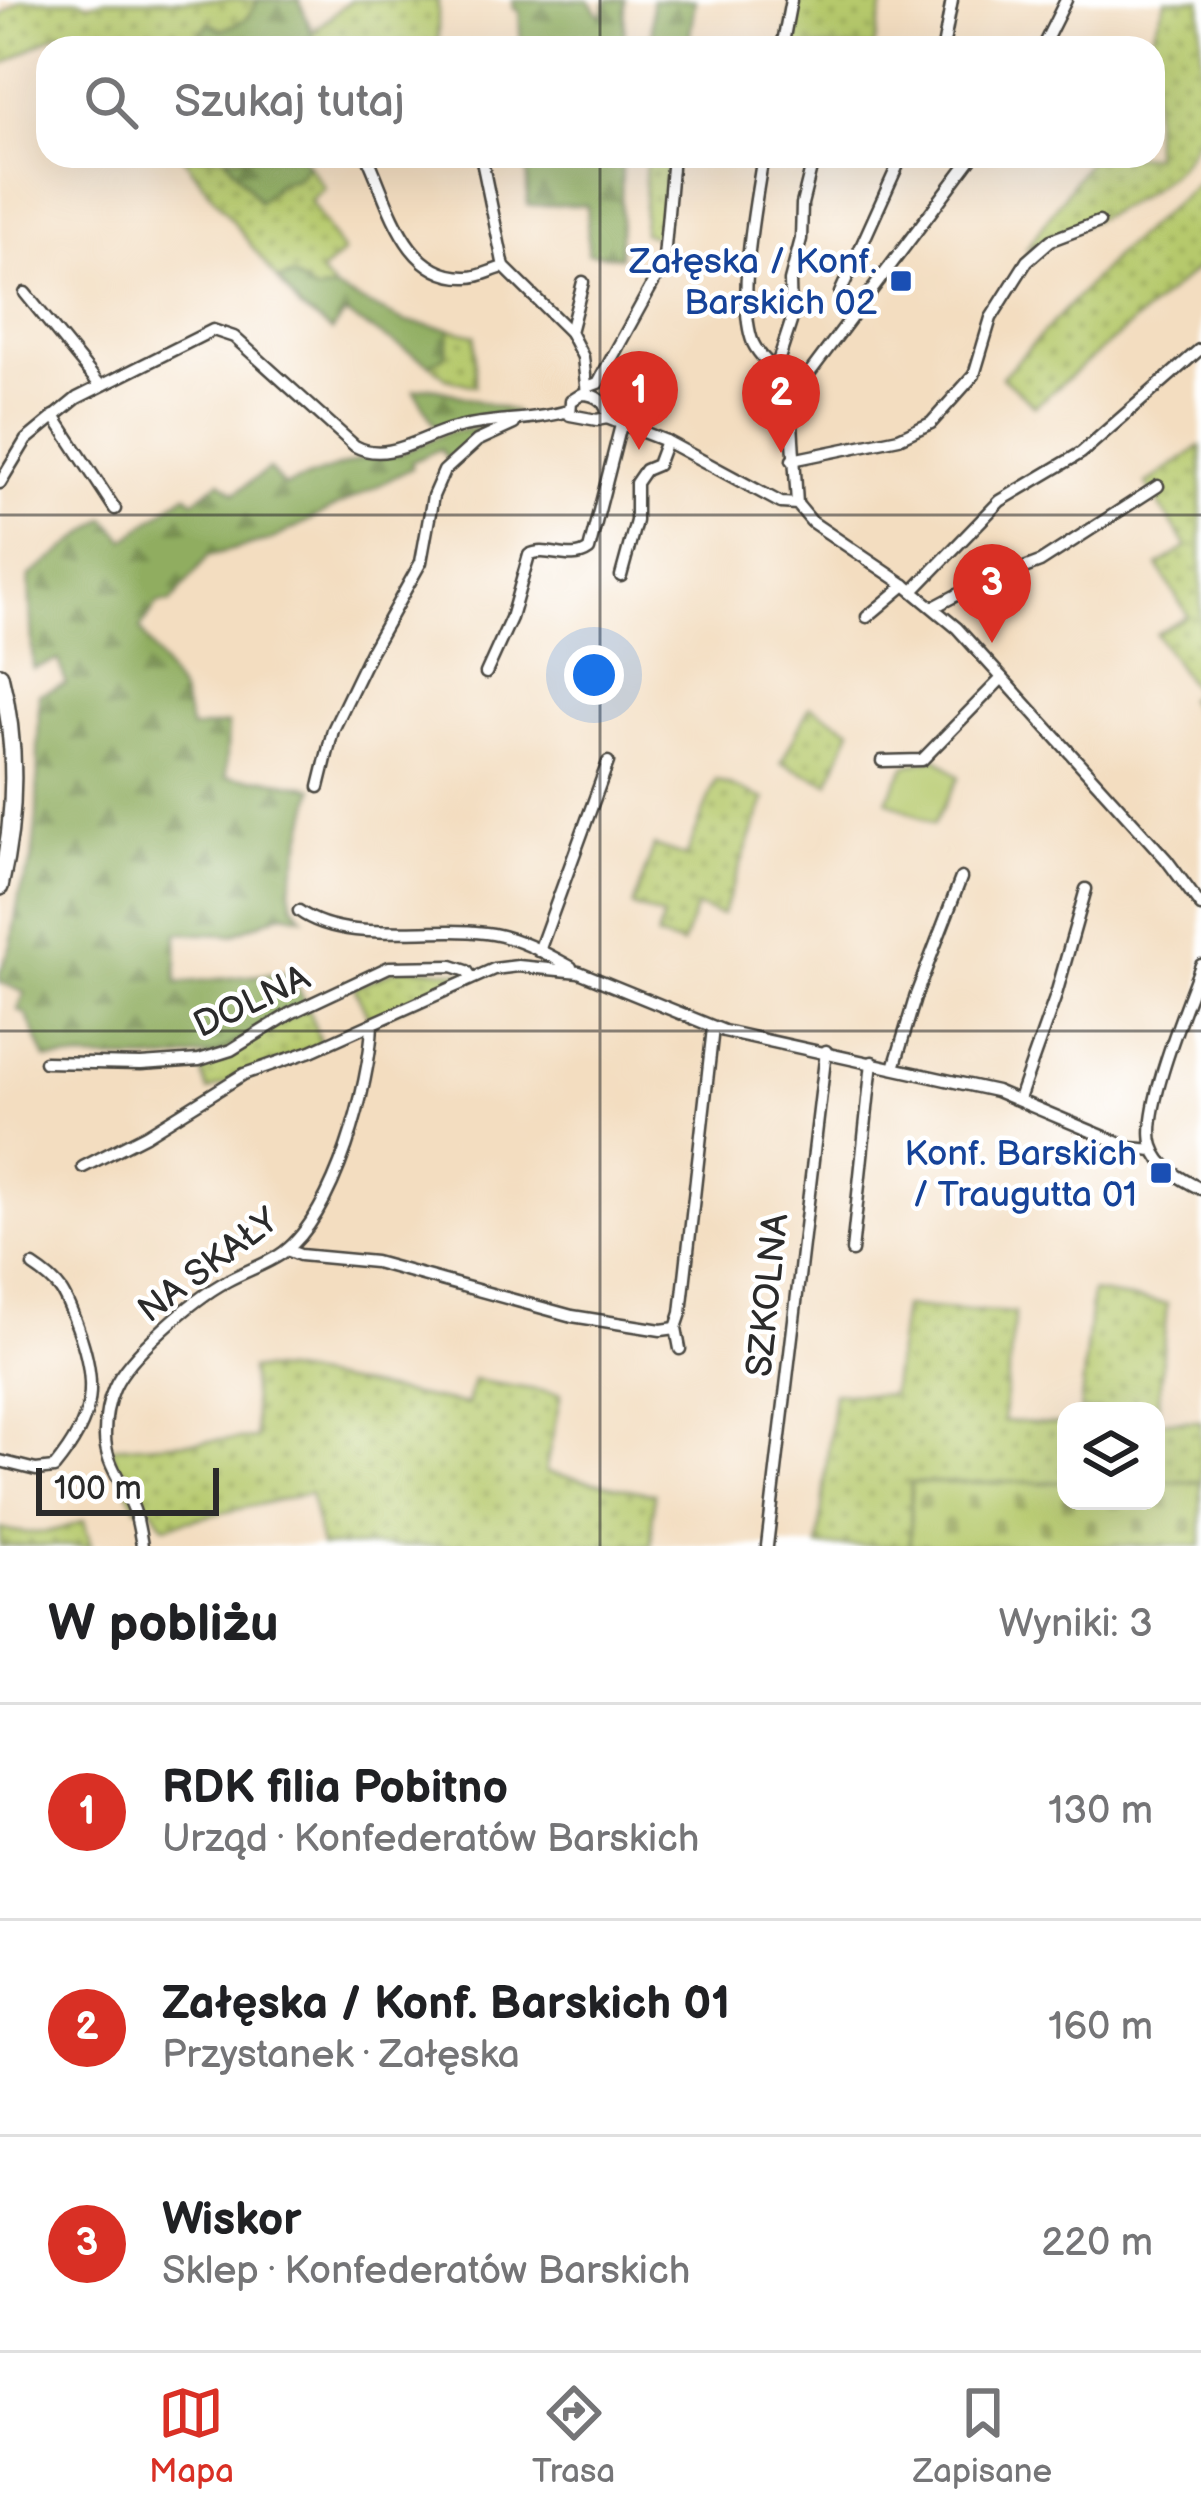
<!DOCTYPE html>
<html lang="pl">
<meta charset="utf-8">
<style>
:root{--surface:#fff;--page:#f2f2f2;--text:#202124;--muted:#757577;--line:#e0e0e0;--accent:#d93025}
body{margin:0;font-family:"Balsamiq Sans",sans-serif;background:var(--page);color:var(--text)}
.controls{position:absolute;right:36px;bottom:36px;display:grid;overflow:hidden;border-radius:24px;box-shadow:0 12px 48px #0002}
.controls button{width:108px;height:108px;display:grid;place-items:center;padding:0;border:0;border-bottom:3px solid var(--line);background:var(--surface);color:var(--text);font:60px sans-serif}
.scale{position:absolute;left:36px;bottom:30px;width:183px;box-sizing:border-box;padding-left:12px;border:6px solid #2b2b2b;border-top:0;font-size:33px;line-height:42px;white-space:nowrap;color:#2b2b2b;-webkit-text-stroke:9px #fff;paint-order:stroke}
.you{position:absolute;left:594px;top:675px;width:42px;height:42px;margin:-30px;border:9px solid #fff;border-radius:50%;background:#1a73e8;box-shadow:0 0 0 18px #1a73e833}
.badge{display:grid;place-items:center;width:78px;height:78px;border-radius:50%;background:var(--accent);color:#fff;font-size:39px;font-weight:700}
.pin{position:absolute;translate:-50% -99px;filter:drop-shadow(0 3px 6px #0008)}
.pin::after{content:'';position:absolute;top:63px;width:42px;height:36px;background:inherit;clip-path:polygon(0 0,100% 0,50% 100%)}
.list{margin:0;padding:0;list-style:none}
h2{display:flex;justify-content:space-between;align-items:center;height:156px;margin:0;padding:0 48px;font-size:51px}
h2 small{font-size:39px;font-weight:400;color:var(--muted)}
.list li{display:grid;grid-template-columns:78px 1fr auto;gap:36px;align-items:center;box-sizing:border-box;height:216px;padding:0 48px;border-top:3px solid var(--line)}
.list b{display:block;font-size:45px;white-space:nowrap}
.list p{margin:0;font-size:39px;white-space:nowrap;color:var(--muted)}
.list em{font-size:39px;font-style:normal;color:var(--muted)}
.icon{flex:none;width:66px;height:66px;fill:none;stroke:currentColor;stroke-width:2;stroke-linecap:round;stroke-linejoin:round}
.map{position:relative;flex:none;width:1201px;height:1546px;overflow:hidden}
.search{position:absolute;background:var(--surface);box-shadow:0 12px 48px #0002;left:36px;right:36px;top:36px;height:132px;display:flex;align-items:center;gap:30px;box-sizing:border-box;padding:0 42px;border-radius:36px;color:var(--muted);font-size:45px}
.sheet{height:804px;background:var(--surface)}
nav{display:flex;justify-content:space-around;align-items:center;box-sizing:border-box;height:168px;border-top:3px solid var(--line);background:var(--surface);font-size:33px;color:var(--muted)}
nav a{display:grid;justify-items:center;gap:6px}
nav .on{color:var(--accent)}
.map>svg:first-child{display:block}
</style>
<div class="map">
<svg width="1201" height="1546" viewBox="0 0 1201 1546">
<defs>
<pattern id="grass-dots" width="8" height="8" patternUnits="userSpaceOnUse" patternTransform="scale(3)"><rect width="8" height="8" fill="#b6c96c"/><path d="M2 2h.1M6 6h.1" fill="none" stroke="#94a359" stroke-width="1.8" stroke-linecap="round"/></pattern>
<pattern id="forest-firs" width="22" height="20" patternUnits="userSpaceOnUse" patternTransform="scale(3)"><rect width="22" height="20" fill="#90ad60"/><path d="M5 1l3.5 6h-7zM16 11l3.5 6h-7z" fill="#768d4f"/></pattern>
<pattern id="cemetery-stones" width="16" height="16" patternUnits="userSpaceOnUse" patternTransform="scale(3)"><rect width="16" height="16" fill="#b6c96c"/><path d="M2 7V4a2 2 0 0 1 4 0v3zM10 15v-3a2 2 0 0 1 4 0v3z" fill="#94a359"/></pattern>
</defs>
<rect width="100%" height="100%" fill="#fff"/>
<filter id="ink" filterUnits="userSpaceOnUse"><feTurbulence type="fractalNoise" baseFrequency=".00833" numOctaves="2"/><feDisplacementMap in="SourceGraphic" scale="24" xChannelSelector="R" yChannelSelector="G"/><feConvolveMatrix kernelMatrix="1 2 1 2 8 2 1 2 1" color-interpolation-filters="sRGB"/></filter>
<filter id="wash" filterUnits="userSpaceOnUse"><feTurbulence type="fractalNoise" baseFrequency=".004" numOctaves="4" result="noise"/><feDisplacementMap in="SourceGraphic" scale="48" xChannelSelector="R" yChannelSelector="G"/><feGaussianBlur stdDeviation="2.7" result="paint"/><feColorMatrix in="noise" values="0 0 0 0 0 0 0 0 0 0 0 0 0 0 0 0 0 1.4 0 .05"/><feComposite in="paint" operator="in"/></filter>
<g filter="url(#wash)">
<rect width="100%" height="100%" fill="#f3ddc0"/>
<g fill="url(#grass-dots)" stroke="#707a4c" stroke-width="3">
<path d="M 21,0 L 80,0 L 88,4 L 103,0 L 258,0 L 248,18 L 194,48 L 73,48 L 61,32 L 0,66 L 0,16 Z"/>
<path d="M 351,0 L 438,0 L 438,48 L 322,48 L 312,40 L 312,32 Z"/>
<path d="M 794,0 L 884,0 L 874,48 L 785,48 Z"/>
<path d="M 1166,0 L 1201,0 C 1201,25 1201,114 1200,132 C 1174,199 1081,221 1025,251 L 1092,156 L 1153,156 L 1153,48 L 1147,48 Z"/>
<path d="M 182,156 L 225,156 L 259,202 L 280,182 L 296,179 L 308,165 L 325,188 L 310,200 L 343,253 L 320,273 L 335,289 L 315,292 L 293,276 L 278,280 Z"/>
<path d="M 646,156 L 668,156 L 660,237 L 643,233 Z"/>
<path d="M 1201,180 L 1201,265 L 1035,406 L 1002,377 L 1120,251 Z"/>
<path d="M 450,329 L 475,335 L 475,386 L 447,379 L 430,364 L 445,354 Z"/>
<path d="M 1201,446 L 1201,721 L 1187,699 L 1196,693 L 1156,634 L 1188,616 L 1158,566 L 1187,547 L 1146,484 Z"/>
<path d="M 810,706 L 851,729 L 829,783 L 781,763 Z"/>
<path d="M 716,780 L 765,799 L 722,915 L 696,907 L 682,945 L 657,937 L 663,917 L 633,906 L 654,846 L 686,857 Z"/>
<path d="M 403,967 L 463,972 L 467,978 L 370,1021 L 354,987 Z"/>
<path d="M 308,1009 L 321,1044 L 208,1091 L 199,1063 Z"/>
<path d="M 1092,1292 L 1167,1304 L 1157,1421 L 1201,1421 L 1201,1482 L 1156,1482 L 1156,1411 L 1080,1411 Z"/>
<path d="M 903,1307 L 1015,1313 L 1003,1421 L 1066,1425 L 1066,1482 L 911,1483 L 910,1546 L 818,1546 L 834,1393 L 891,1395 Z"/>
<path d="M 250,1369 L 284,1371 L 467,1405 L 473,1380 L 561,1394 L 545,1472 L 654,1494 L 651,1546 L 321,1546 L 310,1493 L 164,1526 L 150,1505 L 137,1508 L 118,1473 L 111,1447 L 256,1438 Z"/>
<path d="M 84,1521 L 91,1546 L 0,1546 L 0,1528 C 32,1537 53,1533 84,1521 Z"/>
</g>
<g fill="url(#forest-firs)" stroke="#5e6c46" stroke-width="3">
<path d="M 258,0 L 299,0 L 312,32 L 313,48 L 192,46 L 209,23 L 222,30 L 248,18 Z"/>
<path d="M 513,0 L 589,0 L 601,17 L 607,0 L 625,0 L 624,48 L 521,48 L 519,10 L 514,9 Z"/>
<path d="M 652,0 L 695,0 L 688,48 L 672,48 L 652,36 Z"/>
<path d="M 225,156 L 301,156 L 308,165 L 296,179 L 280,182 L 259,202 Z"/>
<path d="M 526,156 L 622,156 L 620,257 L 588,253 L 587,205 L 528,205 Z"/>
<path d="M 293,276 L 315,292 L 335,289 L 406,322 L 450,329 L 445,355 L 430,364 L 345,314 L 332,331 L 301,309 L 278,280 Z"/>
<path d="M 430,387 L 515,412 L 518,418 L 487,415 L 437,429 L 414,390 Z"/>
<path d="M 509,424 L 448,460 L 440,449 L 411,462 L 412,468 L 271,540 L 208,556 L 171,602 L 158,603 L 140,629 L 182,695 L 191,729 L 228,724 L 226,777 L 265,779 L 314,788 L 290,889 L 293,905 L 303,917 L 283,913 L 232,935 L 177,933 L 177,983 L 291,972 L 306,1004 L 215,1054 L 168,1060 L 46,1059 L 26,1014 L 18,1010 L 25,993 L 0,982 L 0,972 L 11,945 L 20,891 L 32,861 L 37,814 L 39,694 L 66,684 L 59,660 L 33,669 L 29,577 L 106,518 L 125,540 L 186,494 L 194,501 L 220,481 L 235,493 L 269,469 L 284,486 L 364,458 L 400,454 L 448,432 Z"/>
</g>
<path fill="url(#cemetery-stones)" stroke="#707a4c" stroke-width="3" d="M 1066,1482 L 1066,1501 L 1156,1501 L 1156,1482 L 1201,1482 L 1201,1546 L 910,1546 L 911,1483 Z"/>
<path fill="#b6c96c" stroke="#707a4c" stroke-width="3" d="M 937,758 L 959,777 L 934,824 L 887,800 L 906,765 Z"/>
</g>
<g filter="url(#ink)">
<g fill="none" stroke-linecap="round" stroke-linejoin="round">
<defs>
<g id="minor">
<path d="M 782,48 L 791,0"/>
<path d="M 943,48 L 952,0"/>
<path d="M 1042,48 L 1066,0"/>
<path d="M 367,156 C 389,202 404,279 468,277 C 481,277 491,270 504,267"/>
<path d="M 481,156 L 504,267 L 570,332 L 583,357 L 587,394"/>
<path d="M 763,156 C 756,201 736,301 753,343 C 761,360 784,377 798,390"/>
<path d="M 25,293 L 99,384"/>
<path d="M 850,316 L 841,307 L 840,293 L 902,156"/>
<path d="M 570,332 L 583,282"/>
<path d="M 776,368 L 791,322 L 790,281 L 801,239 L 802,204 L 814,156"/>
<path d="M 587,387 L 598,383 L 657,276 L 664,258 L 673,156"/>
<path d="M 582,394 C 596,394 609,403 607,418 L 597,420 L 570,415 L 571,401 Z"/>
<path d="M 54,416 L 115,509"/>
<path d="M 607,418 L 666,441 L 781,503 L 797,504 L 812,522 L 905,585 L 957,628 L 1166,859 L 1201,906"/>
<path d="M 792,460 L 899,438 L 931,423 L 974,375 L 991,318 L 1027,261 L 1051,240 L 1099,222"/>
<path d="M 0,483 L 26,440 L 77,398 L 213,330 L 234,337 L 355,446 C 388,464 423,435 455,428 C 492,418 530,422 568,411"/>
<path d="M 797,504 L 792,423 L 802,383 L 973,156"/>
<path d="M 621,576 L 636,521 L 636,483 L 645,470 L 657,465 L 666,441"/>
<path d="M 913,591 L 1000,501 L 1081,453 L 1199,350"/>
<path d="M 934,607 L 966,590 L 1040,562 L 1158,486"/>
<path d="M 867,617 L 905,585"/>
<path d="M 486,673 L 511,618 L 529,555 C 547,545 570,564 589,550 L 621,425"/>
<path d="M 882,761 L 922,760 L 1002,678"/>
<path d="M 319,787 L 333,730 L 371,651 L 421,562 L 433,496 L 444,471 L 477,441 L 514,424"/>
<path d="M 299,911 C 347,946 436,924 493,934 C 521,939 547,954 571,967"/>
<path d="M 539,951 L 608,762"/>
<path d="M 1201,965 C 1188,1001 1141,1112 1153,1146 C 1160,1168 1181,1179 1201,1189"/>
<path d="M 45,1062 L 141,1064 L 199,1060 L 231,1050 L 291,1013 L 389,967 L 452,966 L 467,971 L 472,978"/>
<path d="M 894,1068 L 916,995 L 961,878"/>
<path d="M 1019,1099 L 1055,998 L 1086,889"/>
<path d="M 83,1167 L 146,1135 L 244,1074 L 311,1051 L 494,969 L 518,966 L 579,972 L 724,1031 L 996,1091 L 1131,1148 L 1154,1150"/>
<path d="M 287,1250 L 300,1255 L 375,1262 L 572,1316 L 661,1330 L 676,1328"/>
<path d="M 852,1251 L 872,1062"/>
<path d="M 680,1349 L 676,1328 L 681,1313 L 713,1028"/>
<path d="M 0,1461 L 36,1470 L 54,1468 C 95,1418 99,1385 77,1326 C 65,1294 62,1285 33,1266"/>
<path d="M 142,1546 C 140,1534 138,1521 134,1510 C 124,1483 104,1464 105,1433 C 105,1419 108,1402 114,1388 C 128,1355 195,1298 227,1281 C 245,1271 268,1264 284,1252 C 335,1214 370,1084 372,1024"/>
<path d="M 767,1546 L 826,1051"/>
</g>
<path id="secondary" d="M 0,675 C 18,745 16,817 0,887"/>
</defs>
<use href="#minor" stroke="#494641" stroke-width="15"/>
<use href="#secondary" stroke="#494641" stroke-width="20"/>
<use href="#minor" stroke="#fff" stroke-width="10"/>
<use href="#secondary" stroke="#fff" stroke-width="15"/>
</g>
</g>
<path fill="none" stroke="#2b2b2b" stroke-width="3" stroke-opacity="0.55" d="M 600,0 L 600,48M 600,156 L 600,1546M 0,515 L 1201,515M 0,1031 L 1201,1031"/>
<g fill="#1a4fb4" stroke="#fff" stroke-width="4.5">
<rect x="889" y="269" width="24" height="24" rx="6"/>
<rect x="1149" y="1161" width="24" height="24" rx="6"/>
</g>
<g text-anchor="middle" stroke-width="9" stroke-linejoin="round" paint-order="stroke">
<g font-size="36" fill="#164399" stroke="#fff" text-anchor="end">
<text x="877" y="273">Załęska / Konf.<tspan x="877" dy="41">Barskich 02</tspan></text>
<text x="1137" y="1165">Konf. Barskich<tspan x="1137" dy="41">/ Traugutta 01</tspan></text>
</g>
<g font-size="36" fill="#2b2b2b" stroke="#fff">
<text transform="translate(251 1000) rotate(-25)" y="13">DOLNA</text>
<text transform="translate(207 1264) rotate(-37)" y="13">NA SKAŁY</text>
<text transform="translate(766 1295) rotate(-84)" y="13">SZKOLNA</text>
</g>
</g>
</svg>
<div class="controls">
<button><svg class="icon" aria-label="layers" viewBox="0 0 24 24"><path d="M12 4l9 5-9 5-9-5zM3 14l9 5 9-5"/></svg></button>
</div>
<div class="scale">100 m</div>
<div class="you"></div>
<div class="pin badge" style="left:639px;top:450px">1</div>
<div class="pin badge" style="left:781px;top:453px">2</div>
<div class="pin badge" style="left:992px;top:643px">3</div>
<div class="search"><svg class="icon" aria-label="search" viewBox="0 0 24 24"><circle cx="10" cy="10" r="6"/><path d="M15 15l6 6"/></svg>Szukaj tutaj</div>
</div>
<section class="sheet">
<h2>W pobliżu<small>Wyniki: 3</small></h2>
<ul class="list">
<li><span class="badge">1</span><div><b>RDK filia Pobitno</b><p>Urząd · Konfederatów Barskich</p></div><em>130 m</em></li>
<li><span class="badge">2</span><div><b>Załęska / Konf. Barskich 01</b><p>Przystanek · Załęska</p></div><em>160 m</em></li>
<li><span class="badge">3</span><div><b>Wiskor</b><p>Sklep · Konfederatów Barskich</p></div><em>220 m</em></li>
</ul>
</section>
<nav>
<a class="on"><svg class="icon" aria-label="map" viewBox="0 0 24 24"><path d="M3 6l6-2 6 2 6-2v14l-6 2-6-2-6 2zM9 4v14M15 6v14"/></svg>Mapa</a>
<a><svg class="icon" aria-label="directions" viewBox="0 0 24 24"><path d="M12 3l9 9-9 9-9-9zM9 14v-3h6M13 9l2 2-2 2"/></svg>Trasa</a>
<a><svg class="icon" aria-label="saved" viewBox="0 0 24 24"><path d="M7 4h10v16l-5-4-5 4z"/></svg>Zapisane</a>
</nav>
